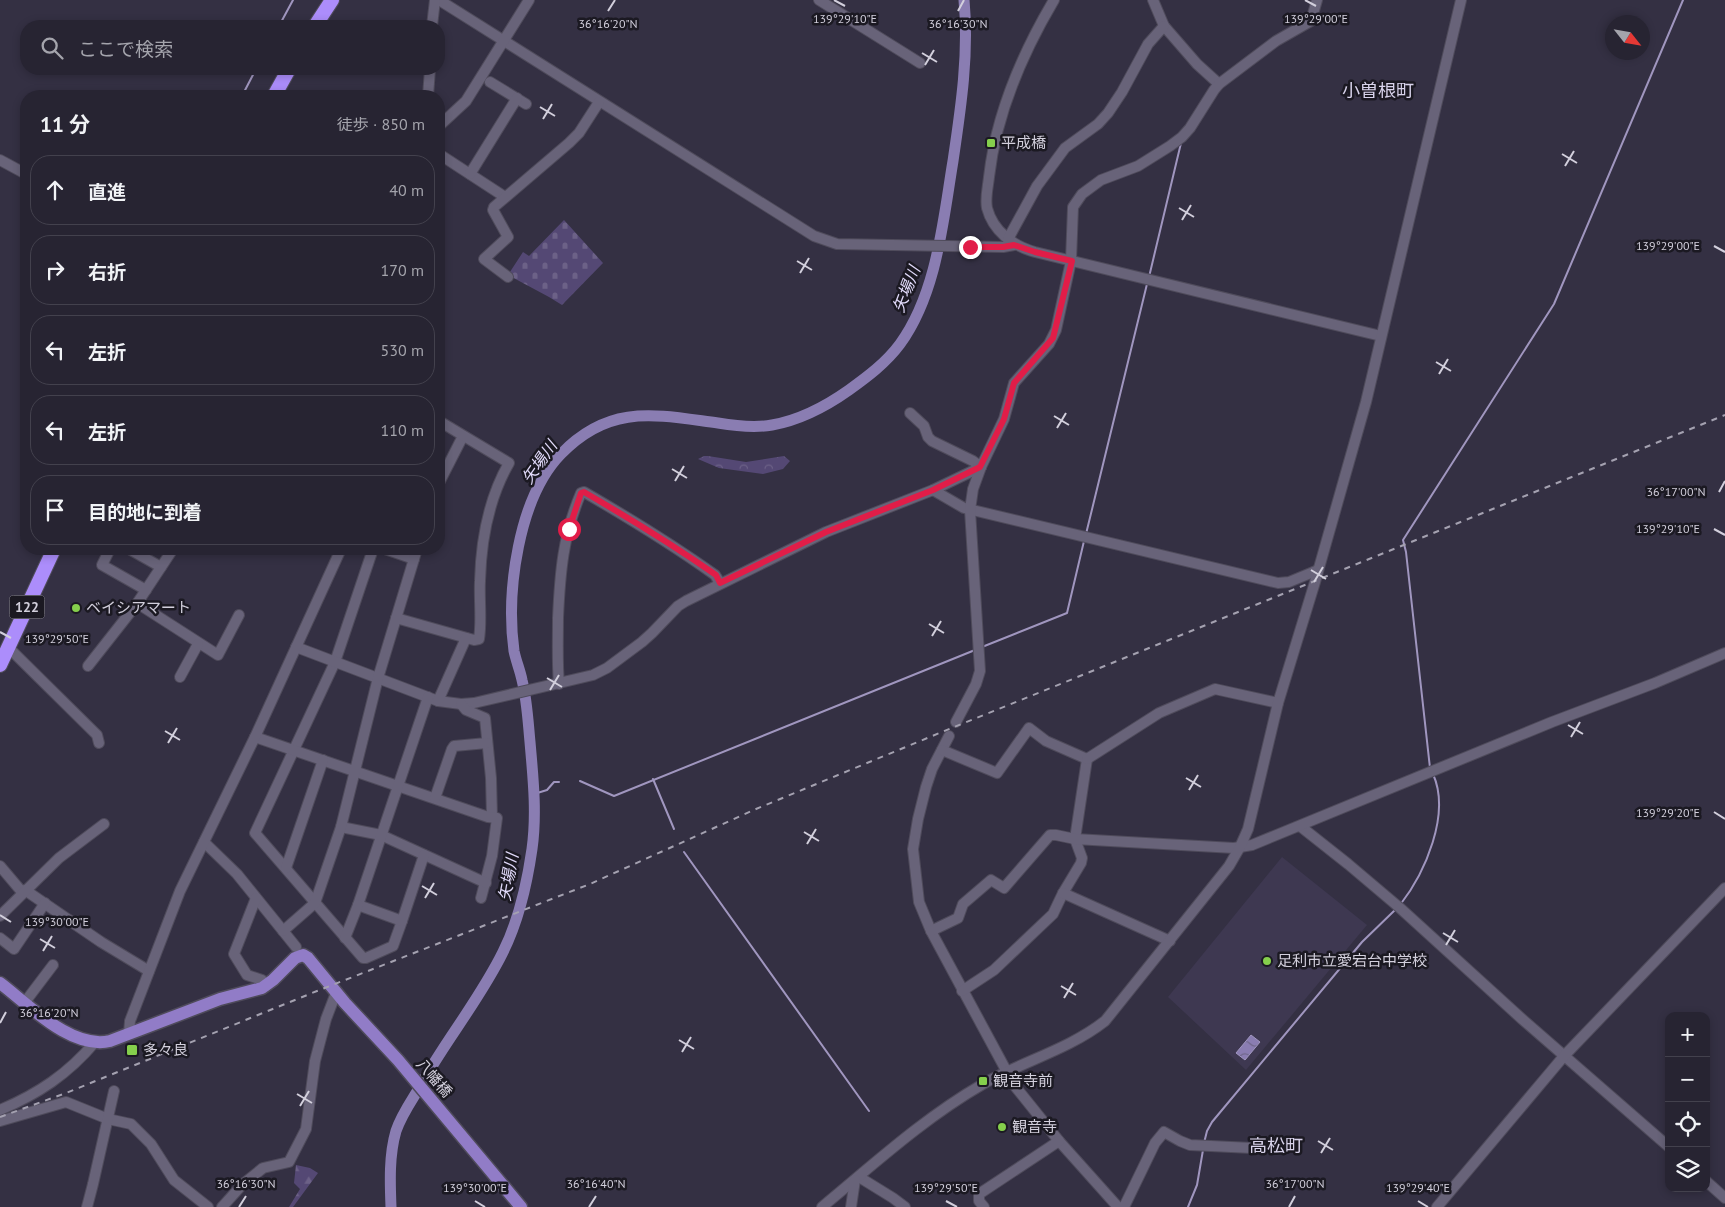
<!DOCTYPE html>
<html lang="ja">
<meta charset="utf-8">
<style>
:root{--surface:#272432;--page:#33303e;--text:#f1f3f6;--muted:#a4a4ac;--line:#43414d}
body{margin:0;font-family:"PT Sans","Noto Sans JP",sans-serif;background:var(--page);color:var(--text)}
.controls{position:absolute;right:15px;bottom:15px;display:grid;overflow:hidden;border-radius:10px;box-shadow:0 2px 8px #0003}
.controls button{width:45px;height:45px;display:grid;place-items:center;padding:0;border:0;border-bottom:1px solid var(--line);background:var(--surface);color:var(--text);font:25px sans-serif}
.compass{position:absolute;left:1605px;top:15px;width:45px;height:45px;border-radius:50%;background:var(--surface);box-shadow:0 2px 8px #0003;rotate:121deg}
.stop{position:absolute;width:15px;height:15px;margin:-11px;border:4px solid #e11d48;border-radius:50%;background:#fff}
.stop.end{background:#e11d48;border-color:#fff;box-shadow:0 1px 5px #0008}
.list{margin:0;padding:0;list-style:none}
h2{display:flex;justify-content:space-between;align-items:center;height:65px;margin:0;padding:0 20px;font-size:21px}
h2 small{font-size:16px;font-weight:400;color:var(--muted)}
.list li{display:grid;grid-template-columns:32px 1fr auto;gap:15px;align-items:center;box-sizing:border-box;height:70px;margin:0 10px 10px;padding:0 10px;border:1px solid var(--line);border-radius:20px}
.list b{display:block;font-size:19px;white-space:nowrap}
.list em{font-size:16px;font-style:normal;color:var(--muted)}
.icon{flex:none;width:28px;height:28px;fill:none;stroke:currentColor;stroke-width:2;stroke-linecap:round;stroke-linejoin:round}
.map{position:relative;flex:none;width:1725px;height:1207px;overflow:hidden}
.search{position:absolute;background:var(--surface);box-shadow:0 2px 8px #0003;left:20px;top:20px;width:425px;height:55px;display:flex;align-items:center;gap:12px;box-sizing:border-box;padding:0 18px;border-radius:20px;color:var(--muted);font-size:19px}
.panel{position:absolute;background:var(--surface);box-shadow:0 2px 8px #0003;left:20px;top:90px;width:425px;height:465px;border-radius:20px}
.map>svg:first-child{display:block}
</style>
<div class="map">
<svg width="1725" height="1207" viewBox="0 0 1725 1207">
<defs>
<pattern id="forest-firs" width="22" height="20" patternUnits="userSpaceOnUse" patternTransform="scale(1.25)"><rect width="22" height="20" fill="#544874"/><path d="M5 1l3.5 6h-7zM16 11l3.5 6h-7z" fill="#6c6187"/></pattern>
<pattern id="cemetery-stones" width="16" height="16" patternUnits="userSpaceOnUse" patternTransform="scale(1.25)"><rect width="16" height="16" fill="#544874"/><path d="M2 7V4a2 2 0 0 1 4 0v3zM10 15v-3a2 2 0 0 1 4 0v3z" fill="#6c6187"/></pattern>
<pattern id="park-crowns" width="20" height="18" patternUnits="userSpaceOnUse" patternTransform="scale(1.25)"><rect width="20" height="18" fill="#544874"/><path d="M2 6a3 3 0 1 1 6 0M12 15a3 3 0 1 1 6 0" fill="none" stroke="#6c6187"/></pattern>
<pattern id="water-waves" width="16" height="10" patternUnits="userSpaceOnUse" patternTransform="scale(1.25)"><rect width="16" height="10" fill="#8a7db2"/><path d="M0 5q4-4 8 0t8 0" fill="none" stroke="#70678b"/></pattern>
</defs>
<rect width="100%" height="100%" fill="#343043"/>
<path fill="#3e3851" d="M 1282,857 L 1367,925 L 1246,1070 L 1168,997 Z"/>
<path fill="url(#forest-firs)" d="M 296,1165 L 310,1168 L 318,1173 L 293,1207 L 289,1207 L 300,1189 L 294,1183 Z"/>
<path fill="url(#cemetery-stones)" d="M 564,220 L 603,263 L 562,305 L 549,297 L 508,275 L 523,252 L 529,256 Z"/>
<path fill="url(#park-crowns)" d="M 704,456 L 708,456 L 746,462 L 784,456 L 790,461 L 783,469 L 763,474 L 719,468 L 698,459 Z"/>
<path fill="url(#water-waves)" stroke="#a096bf" d="M 1251,1035 L 1260,1042 L 1245,1060 L 1236,1053 Z"/>
<g fill="none" stroke-linecap="round" stroke-linejoin="round">
<g stroke="#a096bf" stroke-width="2">
<path d="M 279,26 L 293,0"/>
<path d="M 242,96 L 256,69"/>
<path d="M 1149,277 L 1181,143"/>
<path d="M 1086,534 L 1147,284"/>
<path d="M 982,647 L 1067,613 L 1084,541"/>
<path d="M 1430,768 L 1406,552 L 1403,540 L 1554,304 L 1683,0"/>
<path d="M 653,779 L 674,829"/>
<path d="M 580,781 L 614,796 L 975,650"/>
<path d="M 534,794 L 547,790 L 554,782 L 559,782"/>
<path d="M 684,852 L 869,1111"/>
<path d="M 1400,905 C 1425,873 1451,814 1433,774"/>
<path d="M 1204,1143 L 1207,1131 L 1212,1122 L 1362,942 L 1395,910"/>
<path d="M 1188,1207 L 1197,1185 L 1203,1150"/>
</g>
<path stroke="#8a7db2" stroke-width="11" d="M 391,1207 C 390,1182 389,1155 396,1131 C 401,1116 410,1103 418,1090 C 444,1042 479,1001 503,952 C 519,920 527,884 532,849 C 537,813 533,777 530,742 C 528,721 527,700 522,680 C 520,670 516,661 514,651 C 506,592 518,498 561,454 C 610,403 656,415 718,423 C 736,426 755,428 772,425 C 801,420 825,407 849,390 C 867,377 886,363 900,344 C 937,293 943,221 953,161 C 961,107 969,54 964,0"/>
<defs>
<g id="minor">
<path d="M 439,0 L 814,236 L 837,244 L 1003,247 L 1014,245"/>
<path d="M 819,0 L 920,63"/>
<path d="M 1054,0 C 1022,54 996,115 989,177 C 988,187 985,198 987,208 C 993,231 1013,246 1035,252 L 1381,336"/>
<path d="M 1153,0 L 1164,26 L 1197,64 L 1219,84"/>
<path d="M 432,26 L 435,0"/>
<path d="M 490,82 L 526,104"/>
<path d="M 428,96 L 430,69"/>
<path d="M 439,126 L 466,101 L 529,0"/>
<path d="M 439,154 L 505,197"/>
<path d="M 0,160 L 26,174"/>
<path d="M 470,174 L 517,98"/>
<path d="M 1008,239 L 1037,186 L 1065,148 L 1098,124 L 1108,113 L 1122,92 L 1148,44 L 1164,26"/>
<path d="M 508,277 L 484,259 L 508,237 L 493,210 L 494,207 L 569,143 L 579,133 L 599,102"/>
<path d="M 910,413 L 924,426 L 928,437 L 932,441 L 973,461 L 981,467"/>
<path d="M 439,483 L 463,436"/>
<path d="M 933,490 L 964,508 L 1278,583 L 1289,582 L 1318,570"/>
<path d="M 110,549 L 102,565 L 146,590"/>
<path d="M 129,549 L 161,567"/>
<path d="M 373,549 L 335,662 L 255,833 L 363,958 L 366,958 L 393,946 L 402,921"/>
<path d="M 385,549 L 414,559"/>
<path d="M 137,603 L 218,655 L 239,615"/>
<path d="M 396,618 L 474,640 L 479,639 C 482,621 479,600 480,581 C 481,541 489,498 509,463 L 439,421"/>
<path d="M 296,647 L 438,701 L 461,704 L 474,703 L 593,675 L 607,668 L 642,642 L 652,633 L 678,606 L 686,601 L 826,532 L 933,490 L 981,467"/>
<path d="M 7,650 L 13,652 L 97,735 L 99,743"/>
<path d="M 88,666 L 136,605 L 173,549"/>
<path d="M 180,677 L 198,644"/>
<path d="M 559,684 C 557,662 558,640 558,618 C 560,573 563,535 581,493 L 584,492 C 629,518 673,545 715,575 L 720,583"/>
<path d="M 438,701 L 466,638"/>
<path d="M 461,704 L 466,710 L 485,718 L 491,778 L 492,817"/>
<path d="M 956,722 L 976,684 L 980,671 L 970,510 L 973,489 L 981,467 L 1004,419 L 1014,383 L 1049,344 L 1056,330 L 1071,261 L 1073,207 L 1082,194 L 1101,180 L 1138,166 L 1170,146 L 1182,137 L 1190,128 L 1214,90 L 1219,84 L 1276,41 L 1311,21 L 1317,0"/>
<path d="M 949,736 L 932,769 L 926,787 L 918,819 L 913,849 L 919,902 L 931,931 L 1014,1085 L 1059,1141 L 1118,1207"/>
<path d="M 255,737 L 488,817 L 497,818 L 492,856 L 481,898"/>
<path d="M 942,750 L 997,773 L 1029,728 L 1046,741 L 1087,759 L 1075,839 L 1082,858 L 1081,863 L 1063,893 L 1053,914 L 994,970 L 962,991"/>
<path d="M 1087,759 L 1159,713 L 1215,689 L 1278,703"/>
<path d="M 435,798 L 452,749 L 454,746 L 487,743"/>
<path d="M 1300,826 L 1348,864 L 1400,908 L 1522,1019 L 1669,1147"/>
<path d="M 341,827 L 381,835 L 486,883"/>
<path d="M 204,842 L 237,874 L 296,947"/>
<path d="M 424,855 L 402,921 L 358,905 L 428,697"/>
<path d="M 0,866 L 22,892"/>
<path d="M 286,868 L 323,760"/>
<path d="M 25,890 L 101,942 L 149,971"/>
<path d="M 1063,893 L 1170,941"/>
<path d="M 256,898 L 234,954 L 247,975 L 262,980 L 266,986"/>
<path d="M 0,916 L 59,858 L 104,824"/>
<path d="M 283,931 L 315,903 L 341,827 L 378,678 L 417,549"/>
<path d="M 931,931 L 958,918 L 963,904 L 991,880 L 1004,888 L 1050,835 L 1056,835 L 1075,839 L 1234,848 L 1252,845 L 1552,722 L 1655,683 L 1725,653"/>
<path d="M 0,938 L 14,949 L 45,903"/>
<path d="M 345,938 L 358,905"/>
<path d="M 25,1002 L 53,965"/>
<path d="M 129,1033 L 130,1021 L 180,891 L 255,737 L 341,549"/>
<path d="M 0,1110 C 38,1094 68,1074 95,1042"/>
<path d="M 0,1121 L 66,1102 L 108,1119 L 131,1124 L 151,1144 L 174,1180 L 208,1207"/>
<path d="M 859,1177 L 893,1198 L 905,1207"/>
<path d="M 1706,1181 L 1725,1198"/>
<path d="M 87,1207 L 93,1184 L 114,1091"/>
<path d="M 222,1207 L 242,1185 L 263,1168 L 289,1162 L 306,1129 L 315,1061 L 326,1019 L 336,993"/>
<path d="M 822,1207 C 874,1164 924,1118 983,1084 C 1023,1061 1068,1050 1105,1021 L 1229,866 L 1240,847 L 1248,829 L 1278,703 L 1315,582 L 1366,402 L 1461,0"/>
<path d="M 851,1207 L 855,1180"/>
<path d="M 984,1207 L 979,1201 L 979,1194 L 1059,1141"/>
<path d="M 1124,1207 L 1155,1143 L 1164,1132 L 1180,1141 L 1190,1145 L 1252,1148"/>
<path d="M 1437,1207 L 1564,1056 L 1725,888"/>
</g>
<path id="major" d="M 0,983 C 28,1004 71,1050 110,1041 L 220,999 L 262,988 L 273,980 L 295,958 L 303,955 L 308,958 L 345,1003 L 398,1060 L 521,1207"/>
<g id="highway">
<path d="M 315,26 L 332,0"/>
<path d="M 274,96 L 289,69"/>
<path d="M 0,665 L 54,549"/>
</g>
</defs>
<use href="#minor" stroke="#4f4b5b" stroke-width="12"/>
<use href="#major" stroke="#4f4b5b" stroke-width="15"/>
<use href="#highway" stroke="#4f4b5b" stroke-width="16"/>
<use href="#minor" stroke="#686379" stroke-width="10"/>
<use href="#major" stroke="#917cc7" stroke-width="12"/>
<use href="#highway" stroke="#ac8dfb" stroke-width="14"/>
<path stroke="#a4a1b0" stroke-width="2" stroke-dasharray="6 6" stroke-linecap="butt" d="M 0,1117 L 66,1093 L 317,991 L 590,884 L 756,809 L 954,727 L 1725,415"/>
</g>
<g fill="none" stroke-linecap="round" stroke-linejoin="round">
<path stroke="#e11d48" stroke-width="6" d="M 569,529 L 581,493 L 584,492 C 629,518 673,545 716,575 L 720,583 L 826,532 L 933,490 L 980,467 L 1004,419 L 1014,383 L 1053,338 L 1072,261 L 1035,252 L 1014,245 L 1003,247 L 970,247"/>
</g>
<path fill="none" stroke="#d2cfdc" stroke-width="2" d="M 834,0 L 845,6M 1305,0 L 1316,6M 608,11 L 615,0M 958,11 L 964,0M 922,53 L 937,62M 925,65 L 934,50M 540,107 L 555,116M 543,119 L 552,104M 1562,154 L 1577,163M 1565,166 L 1574,151M 1179,208 L 1194,217M 1182,220 L 1191,205M 1714,246 L 1725,252M 797,261 L 812,270M 800,273 L 809,258M 1436,362 L 1451,371M 1439,374 L 1448,359M 1054,416 L 1069,425M 1057,428 L 1066,413M 672,469 L 687,478M 675,481 L 684,466M 1719,492 L 1725,481M 1714,529 L 1725,535M 1311,570 L 1326,579M 1314,582 L 1323,567M 929,624 L 944,633M 0,632 L 11,638M 932,636 L 941,621M 547,678 L 562,687M 550,690 L 559,675M 1568,725 L 1583,734M 165,731 L 180,740M 1571,737 L 1580,722M 168,743 L 177,728M 1186,778 L 1201,787M 1189,790 L 1198,775M 1714,812 L 1725,819M 804,832 L 819,841M 807,844 L 816,829M 422,886 L 437,895M 425,898 L 434,883M 0,915 L 11,922M 1443,933 L 1458,942M 40,939 L 55,948M 1446,945 L 1455,930M 43,951 L 52,936M 1061,986 L 1076,995M 1064,998 L 1073,983M 0,1023 L 6,1012M 679,1040 L 694,1049M 682,1052 L 691,1037M 297,1094 L 312,1103M 300,1106 L 309,1091M 1318,1141 L 1333,1150M 1321,1153 L 1330,1138M 475,1201 L 485,1207M 946,1201 L 957,1207M 1418,1201 L 1428,1207M 239,1207 L 246,1196M 589,1207 L 596,1196M 1289,1207 L 1295,1196"/>
<g fill="#85cf4c" stroke="#1b1922" stroke-width="2">
<rect x="986" y="138" width="10" height="10" rx="2.5"/>
<circle cx="76" cy="608" r="5"/>
<circle cx="1267" cy="961" r="5"/>
<rect x="126" y="1044" width="12" height="12" rx="2.5"/>
<rect x="978" y="1076" width="10" height="10" rx="2.5"/>
<circle cx="1002" cy="1127" r="5"/>
</g>
<g text-anchor="middle" stroke-width="5" stroke-linejoin="round" paint-order="stroke">
<rect fill="#1b1922" stroke="#9b98a4" stroke-width="1" x="9.5" y="595.5" width="35" height="23" rx="4"/>
<g font-size="14" font-weight="bold" fill="#d2cfdc">
<text x="27" y="612">122</text>
</g>
<g font-size="15" fill="#d2cfdc" stroke="#1b1922" text-anchor="start">
<text x="1001" y="148">平成橋</text>
<text x="86" y="613">ベイシアマート</text>
<text x="1277" y="966">足利市立愛宕台中学校</text>
<text x="143" y="1055">多々良</text>
<text x="993" y="1086">観音寺前</text>
<text x="1012" y="1132">観音寺</text>
</g>
<g font-size="15" fill="#d2cfdc" stroke="#1b1922">
<text transform="translate(434 1078) rotate(49)" y="5">八幡橋</text>
</g>
<g font-size="16" font-style="italic" fill="#e2dbfb" stroke="#1b1922">
<text transform="translate(906 289) rotate(-69)" y="6">矢場川</text>
<text transform="translate(539 462) rotate(-55)" y="6">矢場川</text>
<text transform="translate(508 877) rotate(-80)" y="6">矢場川</text>
</g>
<g font-size="18" fill="#d8d3eb" stroke="#1b1922">
<text x="1378" y="97">小曽根町</text>
<text x="1276" y="1152">高松町</text>
</g>
</g>
<g font-size="12" text-anchor="middle" fill="#d2cfdc" stroke="#1b1922" stroke-width="5" stroke-linejoin="round" paint-order="stroke">
<text x="845" y="23">139°29'10"E</text>
<text x="1316" y="23">139°29'00"E</text>
<text x="608" y="28">36°16'20"N</text>
<text x="958" y="28">36°16'30"N</text>
<text x="1668" y="250">139°29'00"E</text>
<text x="1676" y="496">36°17'00"N</text>
<text x="1668" y="533">139°29'10"E</text>
<text x="57" y="643">139°29'50"E</text>
<text x="1668" y="817">139°29'20"E</text>
<text x="57" y="926">139°30'00"E</text>
<text x="49" y="1017">36°16'20"N</text>
<text x="246" y="1188">36°16'30"N</text>
<text x="596" y="1188">36°16'40"N</text>
<text x="1295" y="1188">36°17'00"N</text>
<text x="475" y="1192">139°30'00"E</text>
<text x="946" y="1192">139°29'50"E</text>
<text x="1418" y="1192">139°29'40"E</text>
</g>
</svg>
<div class="controls">
<button>+</button>
<button>−</button>
<button><svg class="icon" aria-label="locate" viewBox="0 0 24 24"><circle cx="12" cy="12" r="6"/><path d="M12 2v4M12 18v4M2 12h4M18 12h4"/></svg></button>
<button><svg class="icon" aria-label="layers" viewBox="0 0 24 24"><path d="M12 4l9 5-9 5-9-5zM3 14l9 5 9-5"/></svg></button>
</div>
<svg class="compass" viewBox="-18 -18 36 36"><path d="M0-13l5 13h-10z" fill="#e53935"/><path d="M0 13l5-13h-10z" fill="#a4a4ac"/></svg>
<div class="stop" style="left:569px;top:529px"></div>
<div class="stop end" style="left:970px;top:247px"></div>
<div class="search"><svg class="icon" aria-label="search" viewBox="0 0 24 24"><circle cx="10" cy="10" r="6"/><path d="M15 15l6 6"/></svg>ここで検索</div>
<section class="panel">
<h2>11 分<small>徒歩 · 850 m</small></h2>
<ul class="list">
<li><svg class="icon" aria-label="ahead" viewBox="0 0 24 24"><path d="M12 20V5M6 11l6-6 6 6"/></svg><div><b>直進</b></div><em>40 m</em></li>
<li><svg class="icon" aria-label="right" viewBox="0 0 24 24"><path d="M7 20v-9h11M14 6l5 5-5 5"/></svg><div><b>右折</b></div><em>170 m</em></li>
<li><svg class="icon" aria-label="left" viewBox="0 0 24 24"><path d="M17 20v-9H6M10 6l-5 5 5 5"/></svg><div><b>左折</b></div><em>530 m</em></li>
<li><svg class="icon" aria-label="left" viewBox="0 0 24 24"><path d="M17 20v-9H6M10 6l-5 5 5 5"/></svg><div><b>左折</b></div><em>110 m</em></li>
<li><svg class="icon" aria-label="arrive" viewBox="0 0 24 24"><path d="M6 21V4h12l-3 4 3 4H6"/></svg><div><b>目的地に到着</b></div></li>
</ul>
</section>
</div>
